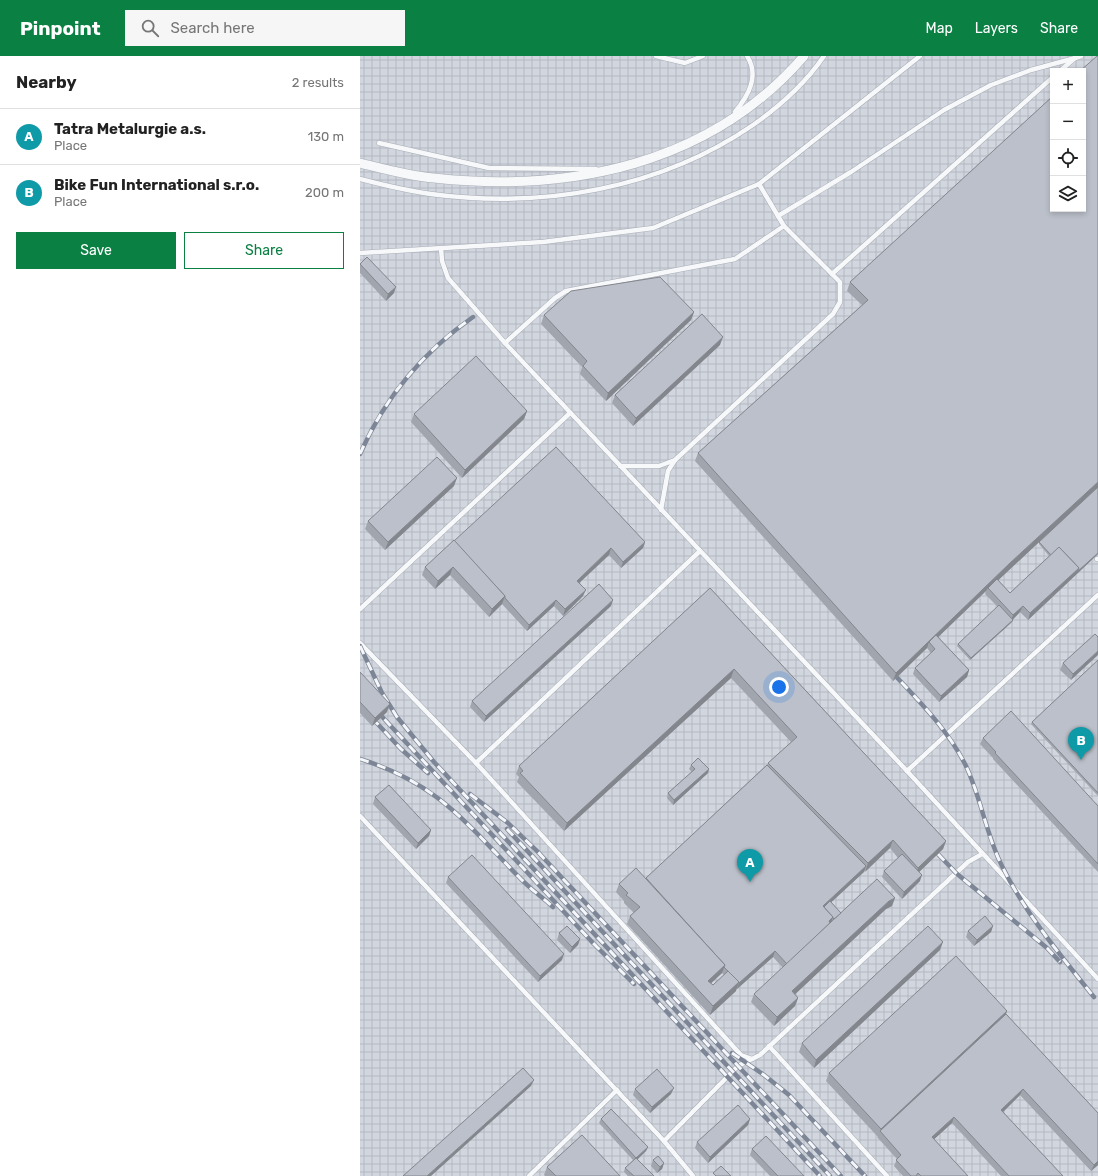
<!DOCTYPE html>
<meta charset="utf-8">
<style>
:root{--surface:#fff;--page:#f6f6f6;--text:#222;--muted:#767676;--line:#e0e0e0;--accent:#0b8043}
body{margin:0;font-family:Rubik,sans-serif;background:var(--page);color:var(--text)}
.controls{position:absolute;right:12px;top:12px;display:grid;overflow:hidden;border-radius:0px;box-shadow:0 2px 6px #0003}
.controls button{width:36px;height:36px;display:grid;place-items:center;padding:0;border:0;border-bottom:1px solid var(--line);background:var(--surface);color:var(--text);font:20px sans-serif}
.you{position:absolute;left:419px;top:631px;width:14px;height:14px;margin:-10px;border:3px solid #fff;border-radius:50%;background:#1a73e8;box-shadow:0 0 0 6px #1a73e833}
.badge{display:grid;place-items:center;width:26px;height:26px;border-radius:50%;background:var(--accent);color:#fff;font-size:13px;font-weight:700}
.pin{position:absolute;translate:-50% -33px;filter:drop-shadow(0 1px 2px #0008)}
.pin::after{content:'';position:absolute;top:21px;width:14px;height:12px;background:inherit;clip-path:polygon(0 0,100% 0,50% 100%)}
.list{margin:0;padding:0;list-style:none}
h2{display:flex;justify-content:space-between;align-items:center;height:52px;margin:0;padding:0 16px;font-size:17px}
h2 small{font-size:13px;font-weight:400;color:var(--muted)}
.list li{display:grid;grid-template-columns:26px 1fr auto;gap:12px;align-items:center;box-sizing:border-box;height:56px;padding:0 16px;border-top:1px solid var(--line)}
.list b{display:block;font-size:15px;white-space:nowrap}
.list p{margin:0;font-size:13px;white-space:nowrap;color:var(--muted)}
.list em{font-size:13px;font-style:normal;color:var(--muted)}
.actions{display:flex;gap:8px;padding:12px 16px}
.actions a{flex:1;padding:9px 0;border:1px solid var(--accent);border-radius:0px;text-align:center;font-size:14px;color:var(--accent)}
.actions .main{background:var(--accent);color:#fff}
.icon{flex:none;width:22px;height:22px;fill:none;stroke:currentColor;stroke-width:2;stroke-linecap:round;stroke-linejoin:round}
.map{position:relative;flex:none;width:738px;height:1120px;overflow:hidden}
header{display:flex;align-items:center;gap:24px;box-sizing:border-box;height:56px;padding:0 20px;background:var(--accent);color:#fff}
header strong{font-size:19px}
nav{display:flex;gap:22px;margin-inline-start:auto;font-size:14px}
.search{width:280px;height:36px;background:var(--page);display:flex;align-items:center;gap:10px;box-sizing:border-box;padding:0 14px;border-radius:0px;color:var(--muted);font-size:15px}
main{display:flex}
aside{flex:1;background:var(--surface)}
.map>svg:first-child{display:block}
</style>
<header>
<strong>Pinpoint</strong>
<div class="search"><svg class="icon" aria-label="search" viewBox="0 0 24 24"><circle cx="10" cy="10" r="6"/><path d="M15 15l6 6"/></svg>Search here</div>
<nav><a>Map</a><a>Layers</a><a>Share</a></nav>
</header>
<main>
<aside>
<h2>Nearby<small>2 results</small></h2>
<ul class="list">
<li><span class="badge" style="background:#0f9aa8">A</span><div><b>Tatra Metalurgie a.s.</b><p>Place</p></div><em>130 m</em></li>
<li><span class="badge" style="background:#0f9aa8">B</span><div><b>Bike Fun International s.r.o.</b><p>Place</p></div><em>200 m</em></li>
</ul>
<div class="actions"><a class="main">Save</a><a>Share</a></div>
</aside>
<div class="map">
<svg width="738" height="1120" viewBox="0 0 738 1120">
<defs>
<pattern id="industrial-grid" width="8" height="8" patternUnits="userSpaceOnUse"><rect width="8" height="8" fill="#d2d6de"/><path d="M0 4h8M4 0v8" fill="none" stroke="#b4b8c0"/></pattern>
</defs>
<rect width="100%" height="100%" fill="#e4e7ec"/>
<path fill="url(#industrial-grid)" fill-rule="evenodd" d="M 0,0 L 738,0 L 738,1120 L 0,1120 ZM 693,15 L 723,15 L 723,153 L 693,153 Z"/>
<g fill="none" stroke-linecap="round" stroke-linejoin="round">
<defs>
<g id="service">
<path d="M 296,0 L 325,7 L 343,0"/>
<path d="M 700,15 L 715,2 L 721,0"/>
<path d="M 375,56 C 388,40 400,20 387,0"/>
<path d="M 19,87 L 129,112 L 236,113"/>
<path d="M 0,123 C 23,129 47,135 71,138 C 182,153 300,133 393,69 C 420,50 445,28 464,0"/>
<path d="M 418,160 L 491,116 L 584,54 L 631,29 L 671,14 L 715,2"/>
<path d="M 81,192 L 82,205 L 88,222 L 145,287 L 547,715 L 738,923"/>
<path d="M 0,197 L 183,186 L 293,172 L 399,128 L 560,0"/>
<path d="M 472,218 L 693,21"/>
<path d="M 145,287 L 195,242 L 206,235 L 375,203 L 424,170"/>
<path d="M 260,410 L 299,410 L 315,404 L 473,258 L 480,246 L 480,226 L 424,170 L 399,128"/>
<path d="M 301,454 L 308,415 L 315,404"/>
<path d="M 737,503 L 738,503"/>
<path d="M 0,553 L 210,357"/>
<path d="M 0,587 L 116,707 L 340,495"/>
<path d="M 116,707 L 381,999 L 392,1003"/>
<path d="M 547,715 L 738,539"/>
<path d="M 0,760 L 304,1085 L 378,1010 L 400,999 L 608,806 L 622,798"/>
<path d="M 409,990 L 527,1120"/>
<path d="M 304,1085 L 333,1120"/>
<path d="M 169,1120 L 257,1034"/>
</g>
<path id="minor" d="M 0,107 C 24,113 49,120 74,122 C 211,137 351,108 444,0"/>
</defs>
<use href="#service" stroke="#a9aeb7" stroke-width="5.5"/>
<use href="#minor" stroke="#a9aeb7" stroke-width="10"/>
<use href="#service" stroke="#f7f8fa" stroke-width="4.5"/>
<use href="#minor" stroke="#f7f8fa" stroke-width="9"/>
<defs>
<g id="rail">
<path d="M 0,398 C 25,341 63,296 113,261"/>
<path d="M 0,590 L 22,637 L 37,661 L 74,706 L 460,1120"/>
<path d="M 529,613 C 556,642 588,673 606,710 C 621,742 626,778 642,810 C 665,857 701,900 734,941"/>
<path d="M 0,637 L 233,887 L 274,928"/>
<path d="M 0,649 L 41,693 L 68,717"/>
<path d="M 0,703 C 77,727 105,766 159,821 C 169,832 182,841 193,851"/>
<path d="M 110,738 L 148,767 L 177,795 L 481,1120"/>
<path d="M 147,773 L 470,1120"/>
<path d="M 578,798 L 596,817 L 687,892 L 700,906"/>
<path d="M 372,997 L 404,1019 L 429,1039 L 505,1120"/>
</g>
</defs>
<use href="#rail" stroke="#7d8696" stroke-width="4.5"/>
<use href="#rail" stroke="#f4f6f9" stroke-width="3" stroke-dasharray="9" stroke-linecap="butt"/>
</g>
<g fill="#a1a5ae" fill-rule="evenodd">
<path d="M 737,0 L 738,0 L 738,498 L 668,564 L 660,556 L 653,564 L 652,566 L 610,604 L 597,590 L 598,588 L 638,551 L 625,538 L 626,535 L 578,581 L 609,614 L 607,621 L 579,646 L 553,618 L 555,612 L 571,597 L 567,592 L 533,625 L 335,405 L 338,397 L 502,249 L 487,235 L 490,226 L 693,40 L 693,153 L 723,153 L 723,15 L 720,15 ZM 730,438 L 679,486 L 679,488 L 689,500 L 650,537 L 638,524 Z"/>
<path d="M 0,208 L 34,237 L 26,245 L 0,217 Z"/>
<path d="M 334,256 L 331,264 L 246,345 L 220,318 L 222,311 L 181,268 L 184,259 Z"/>
<path d="M 360,289 L 273,370 L 252,347 L 255,339 Z"/>
<path d="M 167,355 L 164,363 L 102,422 L 51,366 L 54,358 Z"/>
<path d="M 94,430 L 25,494 L 5,473 L 8,465 Z"/>
<path d="M 94,485 L 285,486 L 283,492 L 261,512 L 249,499 L 219,527 L 223,540 L 203,560 L 194,550 L 167,575 L 142,548 L 129,561 L 90,519 L 75,533 L 62,519 L 65,511 Z"/>
<path d="M 350,532 L 586,785 L 583,793 L 559,816 L 560,825 L 542,843 L 522,821 L 524,815 L 538,802 L 530,792 L 471,846 L 481,857 L 532,850 L 526,853 L 435,938 L 438,942 L 435,950 L 414,970 L 391,946 L 394,938 L 423,912 L 413,901 L 377,933 L 376,932 L 376,935 L 350,959 L 267,868 L 270,860 L 274,857 L 264,847 L 264,845 L 256,836 L 259,828 L 286,822 L 431,686 L 371,622 L 204,775 L 157,726 L 159,721 L 156,718 L 159,710 ZM 362,917 L 364,919 L 353,929 L 351,927 Z"/>
<path d="M 251,550 L 124,666 L 110,651 L 112,645 Z"/>
<path d="M 738,581 L 711,624 L 700,614 L 703,607 Z"/>
<path d="M 738,604 L 738,740 L 671,668 L 672,666 Z"/>
<path d="M 0,616 L 27,656 L 12,670 L 0,657 Z"/>
<path d="M 623,682 L 738,750 L 738,816 L 633,703 L 633,702 L 620,688 Z"/>
<path d="M 331,709 L 349,713 L 348,717 L 313,749 L 307,742 L 308,737 L 332,716 L 329,713 Z"/>
<path d="M 15,741 L 71,774 L 69,780 L 56,793 L 13,748 Z"/>
<path d="M 88,821 L 202,904 L 178,926 L 86,827 Z"/>
<path d="M 633,870 L 631,876 L 614,890 L 606,881 L 608,875 Z"/>
<path d="M 199,877 L 220,883 L 218,889 L 210,897 L 197,884 Z"/>
<path d="M 580,894 L 454,1012 L 439,996 L 442,987 Z"/>
<path d="M 647,955 L 646,958 L 738,1057 L 738,1109 L 731,1115 L 660,1039 L 643,1056 L 703,1120 L 641,1120 L 592,1067 L 574,1083 L 608,1120 L 543,1120 L 534,1110 L 537,1103 L 517,1081 L 518,1081 L 466,1025 L 469,1017 Z"/>
<path d="M 275,1033 L 311,1038 L 290,1057 L 273,1039 Z"/>
<path d="M 241,1063 L 288,1091 L 286,1095 L 277,1103 L 294,1120 L 268,1120 L 264,1116 L 265,1112 L 273,1104 L 239,1067 Z"/>
<path d="M 390,1063 L 388,1069 L 348,1107 L 335,1092 L 337,1086 Z"/>
<path d="M 392,1093 L 444,1120 L 410,1120 L 390,1099 Z"/>
<path d="M 293,1104 L 304,1107 L 302,1113 L 297,1117 L 291,1110 Z"/>
<path d="M 187,1111 L 260,1120 L 185,1120 L 184,1119 Z"/>
</g>
<g fill="#83868d">
<path d="M 36,231 L 34,237 L 26,245 L 28,238 Z"/>
<path d="M 334,256 L 331,264 L 246,345 L 248,337 Z"/>
<path d="M 363,281 L 360,289 L 273,370 L 276,362 Z"/>
<path d="M 167,355 L 164,363 L 102,422 L 105,414 Z"/>
<path d="M 97,422 L 94,430 L 25,494 L 28,486 Z"/>
<path d="M 738,426 L 738,431 L 629,533 L 628,532 L 626,535 L 571,588 L 569,586 L 567,592 L 533,625 L 536,617 L 650,507 Z"/>
<path d="M 285,486 L 283,492 L 261,512 L 263,506 Z"/>
<path d="M 251,492 L 249,499 L 215,531 L 217,525 Z"/>
<path d="M 738,497 L 738,498 L 668,564 L 670,557 L 719,512 Z"/>
<path d="M 93,511 L 90,519 L 75,533 L 78,525 Z"/>
<path d="M 226,534 L 223,540 L 203,560 L 205,553 Z"/>
<path d="M 145,540 L 142,548 L 129,561 L 132,553 Z"/>
<path d="M 196,544 L 194,550 L 167,575 L 169,569 Z"/>
<path d="M 253,544 L 251,550 L 124,666 L 126,660 Z"/>
<path d="M 663,550 L 660,556 L 651,565 L 653,559 Z"/>
<path d="M 653,564 L 652,566 L 610,604 L 611,602 Z"/>
<path d="M 738,595 L 738,599 L 711,624 L 713,618 Z"/>
<path d="M 374,613 L 371,622 L 204,775 L 207,767 Z"/>
<path d="M 609,614 L 607,621 L 579,646 L 581,640 Z"/>
<path d="M 30,648 L 27,656 L 12,670 L 15,662 Z"/>
<path d="M 349,713 L 348,717 L 313,749 L 314,744 Z"/>
<path d="M 71,774 L 69,780 L 56,793 L 58,787 Z"/>
<path d="M 533,784 L 530,792 L 505,816 L 508,807 Z"/>
<path d="M 586,785 L 583,793 L 555,820 L 558,812 Z"/>
<path d="M 506,810 L 504,816 L 464,853 L 463,850 Z"/>
<path d="M 562,819 L 560,825 L 542,843 L 544,836 Z"/>
<path d="M 535,842 L 532,850 L 526,853 L 429,944 L 432,935 L 529,845 Z"/>
<path d="M 473,861 L 471,867 L 467,871 L 469,865 Z"/>
<path d="M 633,870 L 631,876 L 614,890 L 617,884 Z"/>
<path d="M 220,883 L 218,889 L 210,897 L 212,891 Z"/>
<path d="M 583,886 L 580,894 L 454,1012 L 456,1004 Z"/>
<path d="M 415,895 L 413,901 L 377,933 L 379,927 Z"/>
<path d="M 204,898 L 202,904 L 178,926 L 180,920 Z"/>
<path d="M 365,909 L 362,917 L 345,933 L 348,925 Z"/>
<path d="M 379,926 L 376,935 L 350,959 L 353,950 Z"/>
<path d="M 438,942 L 435,950 L 414,970 L 417,961 Z"/>
<path d="M 647,955 L 644,963 L 520,1075 L 521,1073 Z"/>
<path d="M 174,1024 L 171,1030 L 71,1120 L 67,1120 Z"/>
<path d="M 314,1032 L 311,1038 L 290,1057 L 292,1051 Z"/>
<path d="M 663,1033 L 660,1039 L 639,1060 L 641,1054 Z"/>
<path d="M 594,1061 L 592,1067 L 570,1087 L 572,1081 Z"/>
<path d="M 390,1063 L 388,1069 L 348,1107 L 350,1101 Z"/>
<path d="M 288,1091 L 286,1095 L 275,1106 L 276,1102 Z"/>
<path d="M 738,1105 L 738,1109 L 731,1115 L 734,1109 Z"/>
<path d="M 304,1107 L 302,1113 L 297,1117 L 300,1111 Z"/>
</g>
<g fill="#bbc0ca" stroke="#83868d">
<path d="M 737,0 L 738,0 L 738,426 L 650,507 L 536,617 L 338,397 L 508,244 L 490,226 L 693,40 L 693,153 L 723,153 L 723,15 L 720,15 Z"/>
<path d="M 7,201 L 36,231 L 28,238 L 0,208 Z"/>
<path d="M 300,221 L 334,256 L 248,337 L 223,310 L 227,305 L 184,259 L 211,235 Z"/>
<path d="M 342,258 L 363,281 L 276,362 L 255,339 Z"/>
<path d="M 116,300 L 167,355 L 105,414 L 54,358 Z"/>
<path d="M 196,391 L 285,486 L 263,506 L 251,492 L 217,525 L 226,534 L 205,553 L 196,544 L 169,569 L 145,542 L 145,540 L 94,485 Z"/>
<path d="M 77,401 L 97,422 L 28,486 L 8,465 Z"/>
<path d="M 738,431 L 738,497 L 717,516 L 719,512 L 699,491 L 691,499 L 679,486 Z"/>
<path d="M 94,484 L 145,540 L 132,553 L 93,511 L 78,525 L 65,511 Z"/>
<path d="M 699,491 L 719,512 L 670,557 L 663,550 L 653,559 L 628,532 L 637,523 L 650,537 Z"/>
<path d="M 239,528 L 253,544 L 126,660 L 112,645 Z"/>
<path d="M 350,532 L 586,785 L 558,812 L 533,784 L 508,807 L 408,707 L 437,681 L 374,613 L 207,767 L 160,717 L 163,715 L 159,710 Z"/>
<path d="M 639,549 L 653,564 L 611,602 L 598,588 Z"/>
<path d="M 735,578 L 738,581 L 738,595 L 713,618 L 703,607 Z"/>
<path d="M 576,579 L 609,614 L 581,640 L 555,612 L 575,593 L 569,586 Z"/>
<path d="M 738,604 L 738,737 L 672,666 Z"/>
<path d="M 0,616 L 30,648 L 15,662 L 0,646 Z"/>
<path d="M 651,655 L 738,750 L 738,808 L 635,697 L 636,696 L 623,682 Z"/>
<path d="M 338,702 L 349,713 L 314,744 L 308,737 L 335,713 L 331,709 Z"/>
<path d="M 407,709 L 506,810 L 463,850 L 473,861 L 469,865 L 470,867 L 427,908 L 415,895 L 379,927 L 364,911 L 365,909 L 286,822 Z"/>
<path d="M 29,729 L 71,774 L 58,787 L 15,741 Z"/>
<path d="M 542,798 L 562,819 L 544,836 L 524,815 Z"/>
<path d="M 112,799 L 204,898 L 180,920 L 88,821 Z"/>
<path d="M 276,812 L 365,909 L 348,925 L 353,929 L 368,915 L 379,926 L 353,950 L 270,860 L 280,851 L 266,839 L 268,837 L 259,828 Z"/>
<path d="M 517,823 L 535,842 L 529,845 L 432,935 L 438,942 L 417,961 L 394,938 Z"/>
<path d="M 470,845 L 481,857 L 474,863 L 473,862 L 473,861 L 464,851 Z"/>
<path d="M 625,860 L 633,870 L 617,884 L 608,875 Z"/>
<path d="M 207,870 L 220,883 L 212,891 L 199,877 Z"/>
<path d="M 568,870 L 583,886 L 456,1004 L 442,987 Z"/>
<path d="M 596,900 L 647,955 L 521,1073 L 469,1017 Z"/>
<path d="M 646,958 L 738,1057 L 738,1105 L 734,1109 L 663,1033 L 641,1054 L 703,1120 L 649,1120 L 594,1061 L 572,1081 L 608,1120 L 561,1120 L 558,1117 L 556,1120 L 551,1120 L 536,1104 L 541,1099 L 520,1075 Z"/>
<path d="M 163,1012 L 174,1024 L 67,1120 L 43,1120 Z"/>
<path d="M 297,1013 L 314,1032 L 292,1051 L 275,1033 Z"/>
<path d="M 378,1049 L 390,1063 L 350,1101 L 337,1086 Z"/>
<path d="M 251,1053 L 288,1091 L 276,1102 L 241,1063 Z"/>
<path d="M 222,1079 L 260,1120 L 196,1120 L 187,1111 Z"/>
<path d="M 406,1080 L 444,1120 L 418,1120 L 392,1093 Z"/>
<path d="M 298,1100 L 304,1107 L 300,1111 L 293,1104 Z"/>
<path d="M 276,1102 L 294,1120 L 274,1120 L 265,1112 Z"/>
<path d="M 361,1110 L 371,1120 L 356,1120 L 353,1117 Z"/>
</g>
</svg>
<div class="controls">
<button>+</button>
<button>−</button>
<button><svg class="icon" aria-label="locate" viewBox="0 0 24 24"><circle cx="12" cy="12" r="6"/><path d="M12 2v4M12 18v4M2 12h4M18 12h4"/></svg></button>
<button><svg class="icon" aria-label="layers" viewBox="0 0 24 24"><path d="M12 4l9 5-9 5-9-5zM3 14l9 5 9-5"/></svg></button>
</div>
<div class="you"></div>
<div class="pin badge" style="left:390px;top:826px;background:#0f9aa8">A</div>
<div class="pin badge" style="left:721px;top:704px;background:#0f9aa8">B</div>
</div>
</main>
